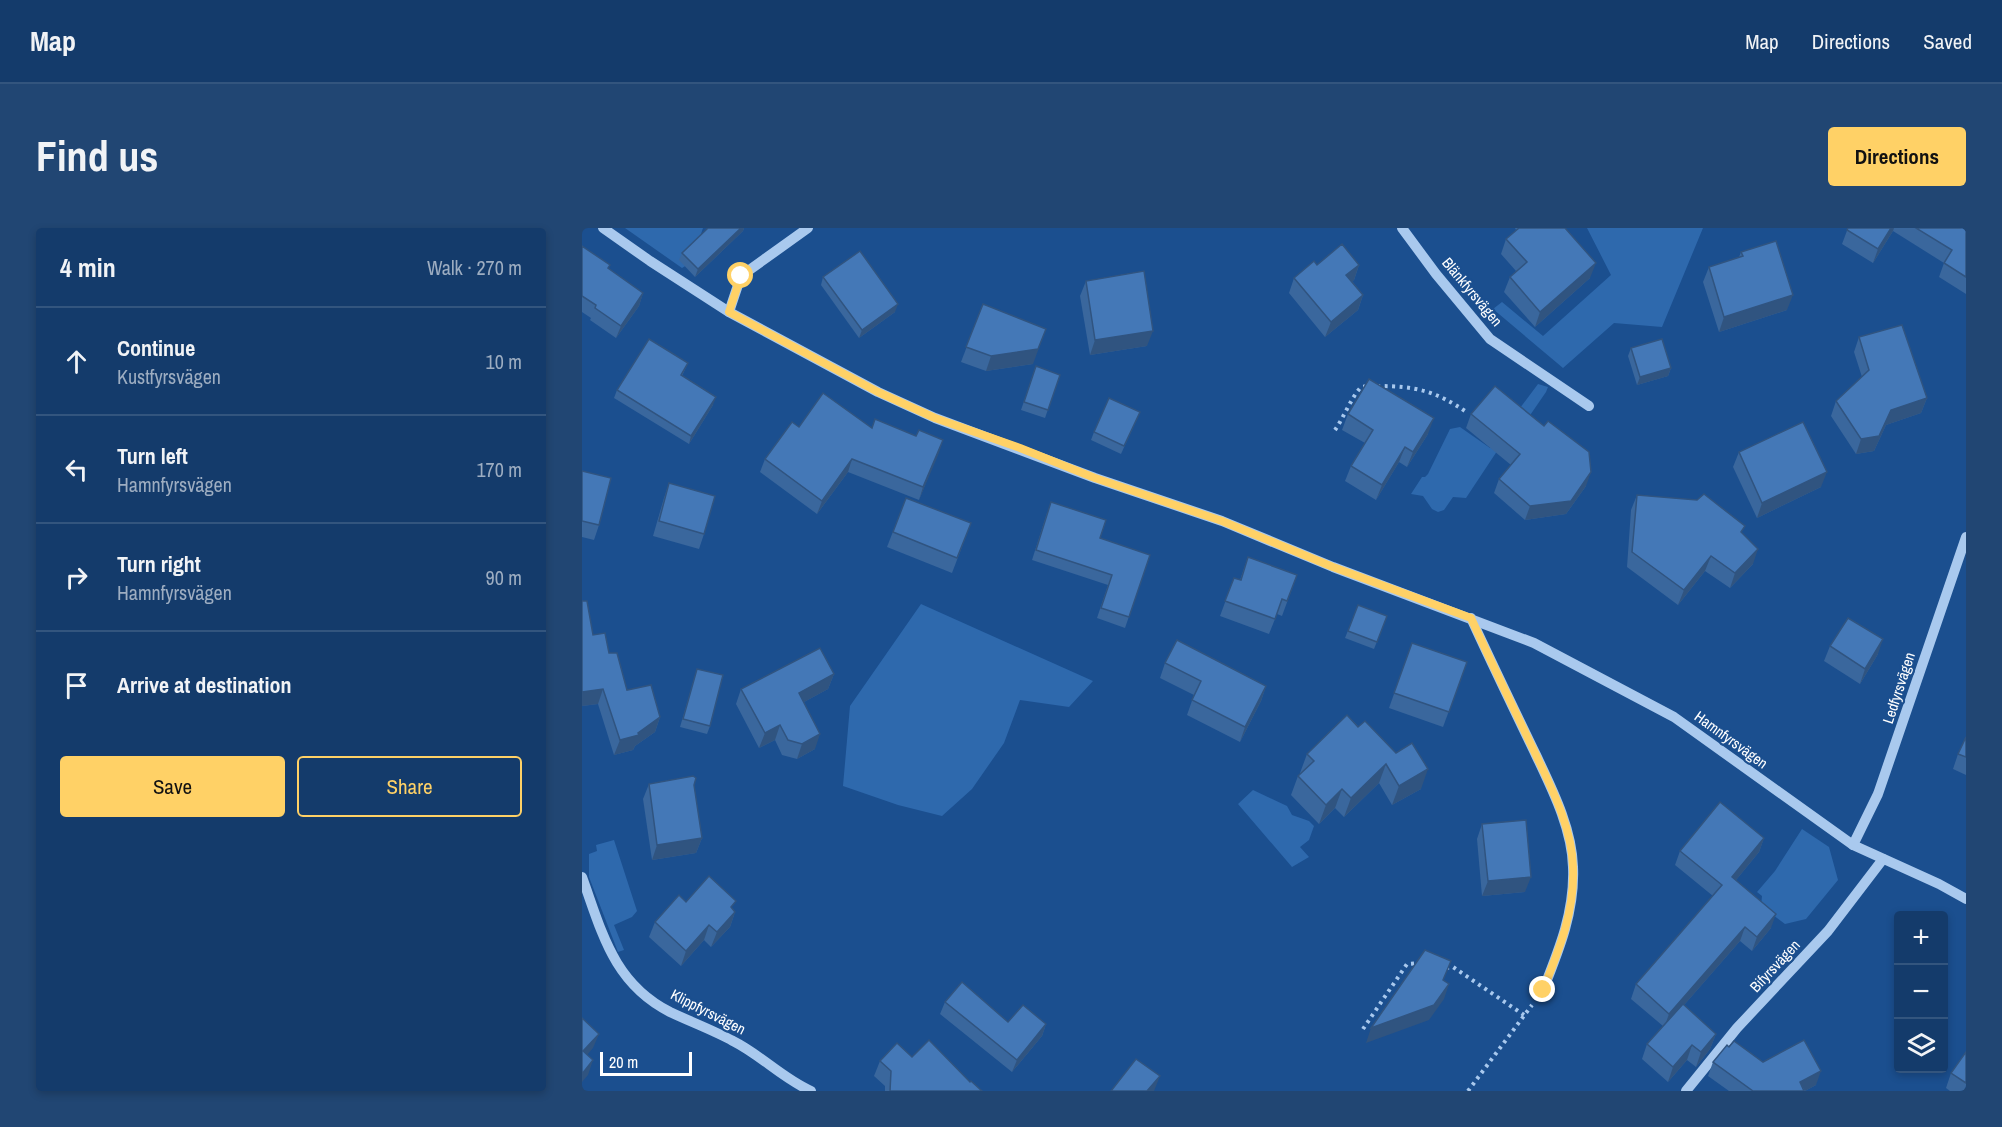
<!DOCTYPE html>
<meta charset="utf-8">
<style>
:root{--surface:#143b6b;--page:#214673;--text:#f1f3f6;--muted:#9dadc1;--line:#33557e;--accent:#ffd166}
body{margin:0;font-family:"Archivo Narrow",sans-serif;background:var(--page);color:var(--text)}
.controls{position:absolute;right:18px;bottom:18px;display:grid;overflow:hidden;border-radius:6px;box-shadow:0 3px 9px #0003}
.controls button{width:54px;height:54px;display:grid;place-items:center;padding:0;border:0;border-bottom:2px solid var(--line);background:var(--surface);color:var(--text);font:30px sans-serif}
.scale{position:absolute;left:18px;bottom:15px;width:92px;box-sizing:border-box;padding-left:6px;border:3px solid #fff;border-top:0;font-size:16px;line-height:21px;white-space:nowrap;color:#fff;-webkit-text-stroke:4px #1b4f8f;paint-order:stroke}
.stop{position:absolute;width:18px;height:18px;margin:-14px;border:4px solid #ffd166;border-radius:50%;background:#fff}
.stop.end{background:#ffd166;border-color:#fff;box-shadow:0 2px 6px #0008}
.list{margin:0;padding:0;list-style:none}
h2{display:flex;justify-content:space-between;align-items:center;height:78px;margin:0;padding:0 24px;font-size:26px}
h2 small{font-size:20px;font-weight:400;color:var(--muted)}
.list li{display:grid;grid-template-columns:39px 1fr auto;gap:18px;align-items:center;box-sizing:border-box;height:108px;padding:0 24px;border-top:2px solid var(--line)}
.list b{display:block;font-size:22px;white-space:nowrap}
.list p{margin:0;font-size:20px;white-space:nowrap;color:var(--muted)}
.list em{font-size:20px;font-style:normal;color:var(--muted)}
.actions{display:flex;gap:12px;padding:18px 24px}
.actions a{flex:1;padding:14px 0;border:2px solid var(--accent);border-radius:6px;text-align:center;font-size:21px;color:var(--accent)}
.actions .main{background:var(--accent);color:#111}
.icon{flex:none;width:33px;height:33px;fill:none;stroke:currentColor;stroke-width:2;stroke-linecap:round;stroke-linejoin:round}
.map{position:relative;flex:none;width:1384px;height:863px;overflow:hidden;border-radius:6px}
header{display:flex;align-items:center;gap:36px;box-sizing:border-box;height:84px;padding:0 30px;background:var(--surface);border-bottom:2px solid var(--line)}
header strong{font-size:28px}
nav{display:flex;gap:33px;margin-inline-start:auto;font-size:21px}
.intro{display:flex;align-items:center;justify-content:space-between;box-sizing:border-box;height:144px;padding:0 36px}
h1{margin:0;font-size:42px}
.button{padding:15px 27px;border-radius:6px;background:var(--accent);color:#111;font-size:21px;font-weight:700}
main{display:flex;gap:36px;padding:0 36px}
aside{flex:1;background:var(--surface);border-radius:6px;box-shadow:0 3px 9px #0003}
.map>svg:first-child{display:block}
</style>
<header>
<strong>Map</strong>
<nav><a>Map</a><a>Directions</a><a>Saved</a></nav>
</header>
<div class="intro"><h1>Find us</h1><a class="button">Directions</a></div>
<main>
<aside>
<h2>4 min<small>Walk · 270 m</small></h2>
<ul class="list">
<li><svg class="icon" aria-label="ahead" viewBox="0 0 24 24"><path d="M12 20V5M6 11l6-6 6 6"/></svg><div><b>Continue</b><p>Kustfyrsvägen</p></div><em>10 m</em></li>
<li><svg class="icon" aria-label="left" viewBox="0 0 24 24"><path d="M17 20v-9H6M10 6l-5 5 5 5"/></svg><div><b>Turn left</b><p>Hamnfyrsvägen</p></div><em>170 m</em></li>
<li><svg class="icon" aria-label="right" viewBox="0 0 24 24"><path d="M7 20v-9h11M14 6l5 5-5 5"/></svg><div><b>Turn right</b><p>Hamnfyrsvägen</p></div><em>90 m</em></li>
<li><svg class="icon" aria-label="arrive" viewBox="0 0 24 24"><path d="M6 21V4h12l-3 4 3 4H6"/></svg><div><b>Arrive at destination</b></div></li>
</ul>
<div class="actions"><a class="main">Save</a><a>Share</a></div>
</aside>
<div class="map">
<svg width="1384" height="863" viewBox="0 0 1384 863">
<rect width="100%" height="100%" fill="#1b4f8f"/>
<g fill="#2e69ad">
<path d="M 43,0 L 121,0 L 119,6 L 120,15 L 105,37 L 100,40 Z"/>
<path d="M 1005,0 L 1121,0 L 1080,99 L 1032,95 L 981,140 L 911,81 L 920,74 L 961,108 L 1029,47 Z"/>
<path d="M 956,156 L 966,159 L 964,164 L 942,196 L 935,193 L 884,270 L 871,269 L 862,282 L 856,284 L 850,281 L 841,268 L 829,266 L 840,249 L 843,249 L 846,246 L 868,201 L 878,199 L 908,220 Z"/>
<path d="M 339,376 L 511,453 L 487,479 L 438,472 L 422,515 L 390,561 L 360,588 L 316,577 L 261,558 L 268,478 Z"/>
<path d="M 671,562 L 705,578 L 710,587 L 727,593 L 732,598 L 727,612 L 718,619 L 727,629 L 710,639 L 656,576 Z"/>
<path d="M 1220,601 L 1247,619 L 1256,652 L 1224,691 L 1203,696 L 1179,678 L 1180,668 L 1175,664 L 1193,643 Z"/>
<path d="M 32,612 L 55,683 L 50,689 L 32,697 L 42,722 L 36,724 L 7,649 L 7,626 L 15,623 L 14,617 Z"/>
</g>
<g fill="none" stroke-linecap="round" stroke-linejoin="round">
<g stroke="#a9c9ee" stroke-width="4" stroke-dasharray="3 4.5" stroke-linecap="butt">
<path d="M 795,158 C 834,158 854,163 886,185"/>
<path d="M 753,202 C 762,189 769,170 779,159 L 787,158"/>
<path d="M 864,740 L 871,739 L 942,787"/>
<path d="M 781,801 L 825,736 L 839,735"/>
<path d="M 886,863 L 950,777"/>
</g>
<g stroke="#a9c9ee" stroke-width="10">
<path d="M 21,0 L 68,33 L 147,84 L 296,164 L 353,190 L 513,250 L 640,293 L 751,339 L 952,415 L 1092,489 L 1271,617 L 1357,656 L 1384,671"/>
<path d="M 820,0 L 854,46 L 908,111 L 1007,178"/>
<path d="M 147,84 L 159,48 L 226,0"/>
<path d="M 889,390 C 910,436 932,481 954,527 C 970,561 990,600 991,639 C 993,683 977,722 961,762"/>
<path d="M 1271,617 L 1296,566 L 1384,309"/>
<path d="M 0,649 C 20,704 31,755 88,784 C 109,794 131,802 151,813 C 179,827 200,850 229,863"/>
<path d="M 1104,863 L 1155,800 L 1246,703 L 1301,631"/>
</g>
</g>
<g fill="#3a679d">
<path d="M 126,0 L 162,0 L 161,3 L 113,49 L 97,32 L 100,25 Z"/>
<path d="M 933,0 L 983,0 L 1008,50 L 953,99 L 922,64 L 928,49 L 934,43 L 919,26 L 924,11 L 934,2 Z"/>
<path d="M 1266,0 L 1384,0 L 1384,66 L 1357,49 L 1362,35 L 1311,3 L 1291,35 L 1260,16 Z"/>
<path d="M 0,18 L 27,41 L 61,65 L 57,78 L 34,110 L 8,92 L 9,90 L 0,84 Z"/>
<path d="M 1159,24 L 1205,82 L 1137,104 L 1121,54 L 1127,39 L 1157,29 Z"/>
<path d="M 735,37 L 777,37 L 772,52 L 770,53 L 781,67 L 776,82 L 743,109 L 707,65 L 712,50 Z"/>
<path d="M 241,49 L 313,84 L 277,110 L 239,57 Z"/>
<path d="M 504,53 L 565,118 L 508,127 L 498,68 Z"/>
<path d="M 401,76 L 451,136 L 404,143 L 379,134 Z"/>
<path d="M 1277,109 L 1345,170 L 1339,185 L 1304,197 L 1292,223 L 1274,226 L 1249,188 L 1254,173 L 1280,149 L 1272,124 Z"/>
<path d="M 1049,120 L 1089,140 L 1086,148 L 1055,157 L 1046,128 Z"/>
<path d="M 106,135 L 100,148 L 131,177 L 107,216 L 32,170 L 35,162 Z"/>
<path d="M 454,138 L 478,147 L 463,190 L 439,182 Z"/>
<path d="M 558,184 L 539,226 L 509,212 L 512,204 Z"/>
<path d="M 766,186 L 846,206 L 825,239 L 817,234 L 794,272 L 763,253 L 769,238 L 783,215 L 760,202 Z"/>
<path d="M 889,186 L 1004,258 L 984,286 L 943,292 L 912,265 L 917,251 L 929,237 L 884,200 Z"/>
<path d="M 217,199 L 290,200 L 361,212 L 337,272 L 266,244 L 235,286 L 178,244 L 183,231 Z"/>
<path d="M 1157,224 L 1239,259 L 1175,290 L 1151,239 Z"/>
<path d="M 0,243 L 17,297 L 12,312 L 0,309 Z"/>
<path d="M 87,255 L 122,306 L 117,321 L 71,308 L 82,270 Z"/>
<path d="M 1055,267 L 1160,305 L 1171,336 L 1148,360 L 1123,343 L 1096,377 L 1045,339 L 1049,282 Z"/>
<path d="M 324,270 L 389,295 L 370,345 L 305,319 Z"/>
<path d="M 465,285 L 518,310 L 568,327 L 543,400 L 515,390 L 526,357 L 450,332 Z"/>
<path d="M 666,329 L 715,347 L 700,388 L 695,386 L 687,406 L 638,388 L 652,350 L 658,352 Z"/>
<path d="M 0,373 L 11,407 L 27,425 L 45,462 L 78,489 L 73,504 L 53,518 L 51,522 L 32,527 L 16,476 L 0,478 Z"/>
<path d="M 776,377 L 805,388 L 792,421 L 763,410 Z"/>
<path d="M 830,415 L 885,434 L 861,499 L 807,480 Z"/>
<path d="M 1248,418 L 1296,426 L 1278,456 L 1242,433 Z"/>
<path d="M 583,435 L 684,458 L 679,473 L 658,514 L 605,487 L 612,467 L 578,450 Z"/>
<path d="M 115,441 L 128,498 L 125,506 L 98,499 Z"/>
<path d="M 252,446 L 246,461 L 222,474 L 233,521 L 215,531 L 200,527 L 193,512 L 177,520 L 154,476 L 159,461 Z"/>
<path d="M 765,487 L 839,561 L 810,577 L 797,555 L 762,589 L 753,580 L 737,596 L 709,567 L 716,548 L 719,545 L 718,545 L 725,526 Z"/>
<path d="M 1384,509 L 1384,547 L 1371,541 L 1376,526 Z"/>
<path d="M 67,556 L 120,610 L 114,625 L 70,632 L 61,571 Z"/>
<path d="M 900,596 L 943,664 L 900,668 L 895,611 Z"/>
<path d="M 1182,610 L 1177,624 L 1154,652 L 1189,700 L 1170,723 L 1158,713 L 1102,777 L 1134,806 L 1128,821 L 1114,839 L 1105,832 L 1086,854 L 1060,831 L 1065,816 L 1081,798 L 1049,771 L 1054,756 L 1131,668 L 1093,637 L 1098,623 Z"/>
<path d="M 104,674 L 151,681 L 153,684 L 148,699 L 129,719 L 122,712 L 99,738 L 67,709 L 73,694 Z"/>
<path d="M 363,774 L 426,794 L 464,796 L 460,808 L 430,844 L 358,786 Z"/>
<path d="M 1147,819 L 1181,834 L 1234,857 L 1223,863 L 1147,863 L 1126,848 L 1131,834 Z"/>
<path d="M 1384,824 L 1384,863 L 1368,863 L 1364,860 L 1369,845 Z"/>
<path d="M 330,829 L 388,854 L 400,863 L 303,863 L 303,858 L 292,848 L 298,833 Z"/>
</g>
<g fill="#305480">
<path d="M 159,0 L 162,0 L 161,3 L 113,49 L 116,41 Z"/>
<path d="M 1309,0 L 1312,0 L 1311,3 L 1291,35 L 1296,21 Z"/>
<path d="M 1014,35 L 1008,50 L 953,99 L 958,84 Z"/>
<path d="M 777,37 L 772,52 L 759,62 L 764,47 Z"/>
<path d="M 61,65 L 57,78 L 34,110 L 39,98 Z"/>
<path d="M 781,67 L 776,82 L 743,109 L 749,94 Z"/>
<path d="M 1211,67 L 1205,82 L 1137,104 L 1142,89 Z"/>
<path d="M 316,76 L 313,84 L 277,110 L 280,102 Z"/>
<path d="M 464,101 L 451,136 L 404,143 L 409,128 Z"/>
<path d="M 571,103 L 565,118 L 508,127 L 513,112 Z"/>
<path d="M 1089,140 L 1086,148 L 1055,157 L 1058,149 Z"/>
<path d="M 134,169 L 131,177 L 107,216 L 109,208 Z"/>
<path d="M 1345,170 L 1339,185 L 1304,197 L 1292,223 L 1274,226 L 1279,211 L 1309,182 Z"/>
<path d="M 852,190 L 846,206 L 825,239 L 831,224 Z"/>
<path d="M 361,212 L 357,225 L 337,272 L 341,259 Z"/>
<path d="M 823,219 L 817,234 L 794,272 L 800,257 Z"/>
<path d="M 270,231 L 266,244 L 235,286 L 240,273 Z"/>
<path d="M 1009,244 L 1004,258 L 984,286 L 943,292 L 948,278 Z"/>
<path d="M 1245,244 L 1239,259 L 1175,290 L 1180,275 Z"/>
<path d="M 1176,321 L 1171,336 L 1148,360 L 1153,345 Z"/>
<path d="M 1129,328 L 1123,343 L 1096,377 L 1102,362 Z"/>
<path d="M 1301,411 L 1296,426 L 1278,456 L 1283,441 Z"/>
<path d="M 252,446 L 246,461 L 211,480 L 217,465 Z"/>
<path d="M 684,458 L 679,473 L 658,514 L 663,499 Z"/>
<path d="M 21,461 L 16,476 L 0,478 L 0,464 Z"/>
<path d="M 78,489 L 73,504 L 53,518 L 51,522 L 32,527 L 38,512 L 56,505 Z"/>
<path d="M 198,497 L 193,512 L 177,520 L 183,505 Z"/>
<path d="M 238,506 L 233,521 L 215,531 L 220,516 Z"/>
<path d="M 804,536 L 797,555 L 762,589 L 769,570 Z"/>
<path d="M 846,541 L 839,561 L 810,577 L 817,558 Z"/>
<path d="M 760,561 L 753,580 L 737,596 L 744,577 Z"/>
<path d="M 120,610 L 114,625 L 70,632 L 75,617 Z"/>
<path d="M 1182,610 L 1177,624 L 1145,663 L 1150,649 Z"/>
<path d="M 949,649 L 943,664 L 900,668 L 906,653 Z"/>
<path d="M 153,684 L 148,699 L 129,719 L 135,704 Z"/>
<path d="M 1194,686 L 1189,700 L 1170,723 L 1175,709 Z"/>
<path d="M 127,697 L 122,712 L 99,738 L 104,723 Z"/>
<path d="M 1163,699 L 1158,713 L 1082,800 L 1087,786 Z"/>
<path d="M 867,756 L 862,771 L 847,792 L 784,815 L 789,800 Z"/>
<path d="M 464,796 L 460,808 L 430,844 L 435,832 Z"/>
<path d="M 17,806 L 11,820 L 0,833 L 1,823 Z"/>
<path d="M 1134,806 L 1128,821 L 1114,839 L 1119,824 Z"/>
<path d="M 1110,817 L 1105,832 L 1086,854 L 1091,839 Z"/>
<path d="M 11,832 L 6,847 L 0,854 L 0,846 Z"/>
<path d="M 1239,843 L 1234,857 L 1223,863 L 1218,854 Z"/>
<path d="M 578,848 L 572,863 L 565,863 Z"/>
</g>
<g fill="#4478b7" stroke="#305480" stroke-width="1.5">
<path d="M 126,0 L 159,0 L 116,41 L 100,25 Z"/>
<path d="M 937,0 L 983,0 L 1014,35 L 958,84 L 928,49 L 945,34 L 924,11 Z"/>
<path d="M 1266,0 L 1309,0 L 1296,21 L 1265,2 Z"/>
<path d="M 1334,0 L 1384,0 L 1384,49 L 1362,35 L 1370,22 Z"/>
<path d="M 1194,13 L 1211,67 L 1142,89 L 1127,39 L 1161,28 L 1159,24 Z"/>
<path d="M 760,16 L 777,37 L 764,47 L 781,67 L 749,94 L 712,50 L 732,33 L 735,37 Z"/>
<path d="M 0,18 L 28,37 L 26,40 L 61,65 L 39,98 L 13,80 L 14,77 L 0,68 Z"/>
<path d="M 278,23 L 316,76 L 280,102 L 241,49 Z"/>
<path d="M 562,43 L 571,103 L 513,112 L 504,53 Z"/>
<path d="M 401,76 L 464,101 L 456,121 L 409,128 L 384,119 Z"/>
<path d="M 1320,97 L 1345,170 L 1309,182 L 1297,208 L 1279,211 L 1254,173 L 1287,142 L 1277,109 Z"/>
<path d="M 67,111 L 106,135 L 99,147 L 134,169 L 109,208 L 35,162 Z"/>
<path d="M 1080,111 L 1089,140 L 1058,149 L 1049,120 Z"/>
<path d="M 454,138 L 478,147 L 466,182 L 442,174 Z"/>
<path d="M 787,151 L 852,190 L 831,224 L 823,219 L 800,257 L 769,238 L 791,202 L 766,186 Z"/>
<path d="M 913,158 L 962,198 L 966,193 L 1007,224 L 1009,244 L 989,273 L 948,278 L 917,251 L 938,226 L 889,186 Z"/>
<path d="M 241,165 L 290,200 L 293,191 L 334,208 L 337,202 L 361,212 L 341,259 L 270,231 L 240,273 L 183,231 L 210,194 L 217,199 Z"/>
<path d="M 527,170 L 558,184 L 542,218 L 512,204 Z"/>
<path d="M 1221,194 L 1245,244 L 1180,275 L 1157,224 Z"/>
<path d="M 0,243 L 29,250 L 17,297 L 0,293 Z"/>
<path d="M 87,255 L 133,268 L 122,306 L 77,293 Z"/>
<path d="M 1122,266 L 1163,298 L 1159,304 L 1176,321 L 1153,345 L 1129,328 L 1102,362 L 1050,324 L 1055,267 L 1115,272 Z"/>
<path d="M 324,270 L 389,295 L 375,330 L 311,304 Z"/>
<path d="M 469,274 L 524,292 L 518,310 L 568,327 L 547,389 L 519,380 L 530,347 L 454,322 Z"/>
<path d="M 666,329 L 715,347 L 705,373 L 700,371 L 693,391 L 643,373 L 652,350 L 659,352 Z"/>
<path d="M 0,373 L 5,373 L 11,407 L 23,405 L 27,425 L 35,425 L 45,462 L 69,457 L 78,489 L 56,505 L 57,507 L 38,512 L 21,461 L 0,464 Z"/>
<path d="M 776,377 L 805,388 L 795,414 L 766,403 Z"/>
<path d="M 1266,390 L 1301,411 L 1283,441 L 1248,418 Z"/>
<path d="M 595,412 L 684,458 L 663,499 L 610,472 L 619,453 L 583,435 Z"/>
<path d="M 830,415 L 885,434 L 867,484 L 812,465 Z"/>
<path d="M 238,420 L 252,446 L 217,465 L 238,506 L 220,516 L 206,512 L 198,497 L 183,505 L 159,461 Z"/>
<path d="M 115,441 L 141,447 L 128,498 L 101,491 Z"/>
<path d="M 765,487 L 776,499 L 783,493 L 814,525 L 830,515 L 846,541 L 817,558 L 804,536 L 769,570 L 760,561 L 744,577 L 716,548 L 732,533 L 725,526 Z"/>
<path d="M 1384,509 L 1384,529 L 1376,526 Z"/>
<path d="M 111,548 L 114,550 L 112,557 L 120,610 L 75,617 L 67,556 Z"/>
<path d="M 1138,574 L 1182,610 L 1150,649 L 1194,686 L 1175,709 L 1163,699 L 1087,786 L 1054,756 L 1140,657 L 1098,623 Z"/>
<path d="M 944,592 L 949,649 L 906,653 L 900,596 Z"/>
<path d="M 127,648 L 154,673 L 149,679 L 153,684 L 135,704 L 127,697 L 104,723 L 73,694 L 97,667 L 104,674 Z"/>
<path d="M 843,722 L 869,733 L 861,752 L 867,756 L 852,777 L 789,800 Z"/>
<path d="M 380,754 L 426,794 L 441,777 L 464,796 L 435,832 L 363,774 Z"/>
<path d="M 1101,776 L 1134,806 L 1119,824 L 1110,817 L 1091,839 L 1065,816 Z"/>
<path d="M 0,790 L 17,806 L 1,823 L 11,832 L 0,846 Z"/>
<path d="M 347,812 L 388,854 L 389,853 L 400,863 L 308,863 L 309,843 L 298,833 L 315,815 L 330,829 Z"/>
<path d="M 1222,812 L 1239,843 L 1218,854 L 1222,863 L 1171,863 L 1131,834 L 1145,817 L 1147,819 L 1152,813 L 1181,834 Z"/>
<path d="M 1384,824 L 1384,855 L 1369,845 Z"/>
<path d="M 554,831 L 578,848 L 565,863 L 529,863 Z"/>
</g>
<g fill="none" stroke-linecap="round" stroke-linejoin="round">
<path stroke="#ffd166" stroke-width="8" d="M 159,48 L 147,84 L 296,164 L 353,190 L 438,220 L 513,250 L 640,293 L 751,339 L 889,390 C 910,436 932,481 954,527 C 970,561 990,600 991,639 C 993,683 977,722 961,762"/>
</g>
<g text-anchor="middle" stroke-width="4.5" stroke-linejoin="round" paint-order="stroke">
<g font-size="15" fill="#fff" stroke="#1b4f8f">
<text transform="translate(890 64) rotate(50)" y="5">Blänkfyrsvägen</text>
<text transform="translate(1317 460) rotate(-72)" y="5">Ledfyrsvägen</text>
<text transform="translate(1149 512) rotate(36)" y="5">Hamnfyrsvägen</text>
<text transform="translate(1193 738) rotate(-47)" y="5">Bifyrsvägen</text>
<text transform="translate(126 784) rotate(27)" y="5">Klippfyrsvägen</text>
</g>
</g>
</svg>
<div class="controls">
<button>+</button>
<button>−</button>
<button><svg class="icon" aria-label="layers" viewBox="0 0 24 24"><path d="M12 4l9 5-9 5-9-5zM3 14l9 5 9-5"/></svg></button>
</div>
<div class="scale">20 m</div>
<div class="stop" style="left:159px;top:48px"></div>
<div class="stop end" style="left:961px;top:762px"></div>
</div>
</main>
